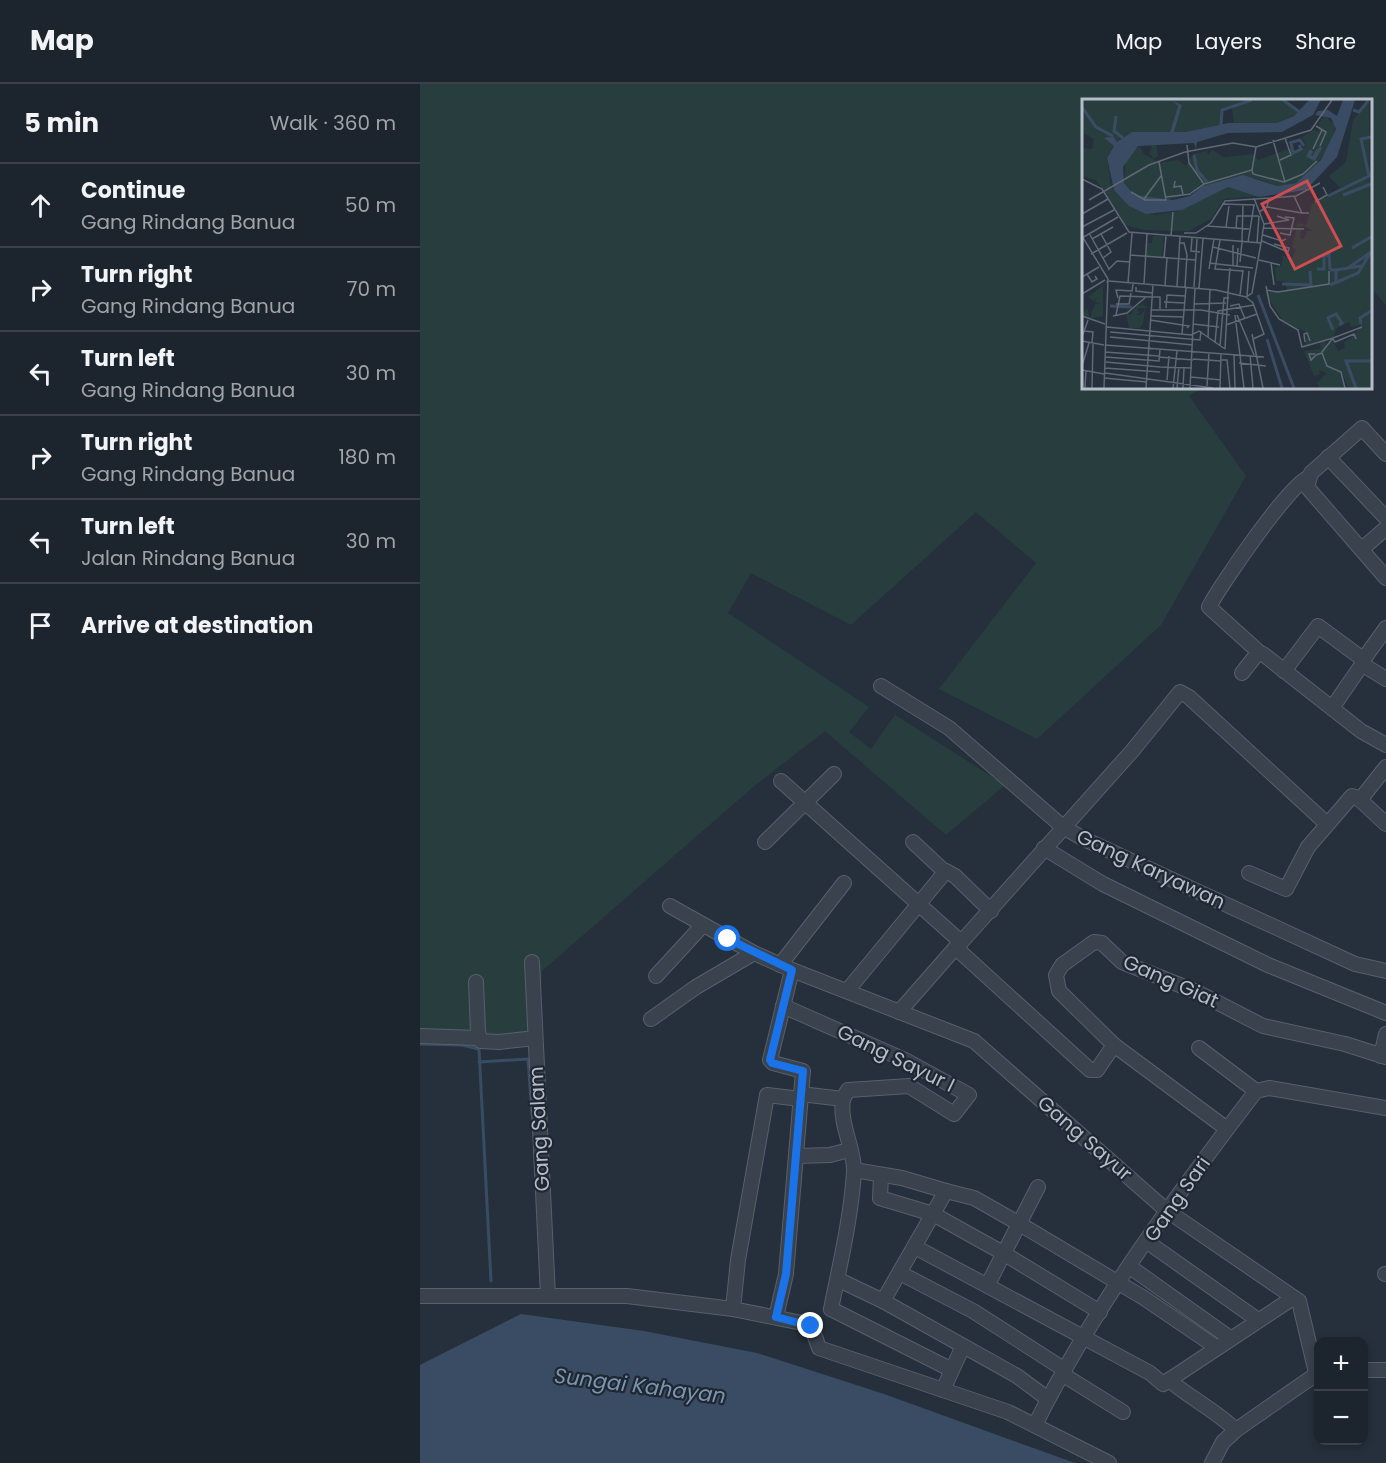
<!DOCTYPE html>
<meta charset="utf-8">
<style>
:root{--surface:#1c242d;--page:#293039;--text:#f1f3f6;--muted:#a0a4aa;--line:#3a4149}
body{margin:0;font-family:Poppins,sans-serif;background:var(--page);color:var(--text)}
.controls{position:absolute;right:18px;bottom:18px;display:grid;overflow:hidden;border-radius:12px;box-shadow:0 3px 9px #0003}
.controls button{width:54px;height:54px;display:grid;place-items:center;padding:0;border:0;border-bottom:2px solid var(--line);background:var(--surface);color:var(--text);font:30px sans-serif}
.stop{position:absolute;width:18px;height:18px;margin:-14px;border:4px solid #1a73e8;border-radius:50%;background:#fff}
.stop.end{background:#1a73e8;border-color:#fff;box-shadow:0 2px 6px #0008}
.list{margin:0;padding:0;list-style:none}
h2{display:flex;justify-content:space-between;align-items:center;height:78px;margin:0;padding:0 24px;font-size:26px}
h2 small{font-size:20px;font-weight:400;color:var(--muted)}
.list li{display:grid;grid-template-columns:39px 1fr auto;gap:18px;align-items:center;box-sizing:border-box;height:84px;padding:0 24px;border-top:2px solid var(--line)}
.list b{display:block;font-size:22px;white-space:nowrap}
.list p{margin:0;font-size:20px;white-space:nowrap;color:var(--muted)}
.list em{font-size:20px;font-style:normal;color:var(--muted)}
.icon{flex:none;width:33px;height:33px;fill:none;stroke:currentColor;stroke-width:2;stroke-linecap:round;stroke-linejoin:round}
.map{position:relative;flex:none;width:966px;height:1379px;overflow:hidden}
header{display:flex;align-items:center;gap:36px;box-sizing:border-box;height:84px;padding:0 30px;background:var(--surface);border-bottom:2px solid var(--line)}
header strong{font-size:28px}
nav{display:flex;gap:33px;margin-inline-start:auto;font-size:21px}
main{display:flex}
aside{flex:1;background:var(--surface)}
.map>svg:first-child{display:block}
</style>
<header>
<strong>Map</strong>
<nav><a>Map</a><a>Layers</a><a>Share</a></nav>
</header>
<main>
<aside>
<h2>5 min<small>Walk · 360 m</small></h2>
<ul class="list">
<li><svg class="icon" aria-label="ahead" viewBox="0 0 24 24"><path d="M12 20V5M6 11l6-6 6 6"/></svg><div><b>Continue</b><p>Gang Rindang Banua</p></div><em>50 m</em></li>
<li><svg class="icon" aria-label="right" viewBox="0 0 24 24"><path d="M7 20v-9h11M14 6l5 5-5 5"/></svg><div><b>Turn right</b><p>Gang Rindang Banua</p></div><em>70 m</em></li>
<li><svg class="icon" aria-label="left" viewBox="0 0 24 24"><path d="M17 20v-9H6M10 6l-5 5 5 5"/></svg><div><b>Turn left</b><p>Gang Rindang Banua</p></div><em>30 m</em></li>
<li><svg class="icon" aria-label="right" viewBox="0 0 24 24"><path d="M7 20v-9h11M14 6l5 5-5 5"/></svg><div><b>Turn right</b><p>Gang Rindang Banua</p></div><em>180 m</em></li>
<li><svg class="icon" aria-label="left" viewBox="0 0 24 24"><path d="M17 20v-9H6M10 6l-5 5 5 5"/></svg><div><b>Turn left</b><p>Jalan Rindang Banua</p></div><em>30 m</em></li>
<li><svg class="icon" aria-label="arrive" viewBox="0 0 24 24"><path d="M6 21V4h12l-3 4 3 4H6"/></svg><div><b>Arrive at destination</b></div></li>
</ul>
</aside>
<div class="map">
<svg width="966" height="1379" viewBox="0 0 966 1379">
<rect width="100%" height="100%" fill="#25303c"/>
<path fill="#283e3e" d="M 0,0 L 966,0 L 966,221 L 950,203 L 950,16 L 663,16 L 663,303 L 783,303 L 769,312 L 826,392 L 741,541 L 617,655 L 519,605 L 616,479 L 556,428 L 431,541 L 331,489 L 308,529 L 449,623 L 429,648 L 451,665 L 475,631 L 585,701 L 526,751 L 405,647 L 333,703 L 122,887 L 118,956 L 0,960 Z"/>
<path fill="#3a4c63" d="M 101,1230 L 224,1247 L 337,1269 L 464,1310 L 655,1379 L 0,1379 L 0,1281 Z"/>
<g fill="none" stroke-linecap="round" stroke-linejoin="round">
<g stroke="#3a4c63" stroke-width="3">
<path d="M 0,960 L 42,961 L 59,965 L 71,1197"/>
<path d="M 59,978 L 108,975 L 112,1031"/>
</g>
<defs>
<g id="minor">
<path d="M 966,370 L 942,344 L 891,389 L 887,403 L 966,494"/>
<path d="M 908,373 L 966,434"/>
<path d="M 942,465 L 966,444"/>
<path d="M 840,569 L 789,523 C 799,503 871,398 888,394"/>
<path d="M 943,576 L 966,544"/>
<path d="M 864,587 L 898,542 L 940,573 L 945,582 L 966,595"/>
<path d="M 822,589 L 837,570 L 843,570 L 941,647 L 966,661"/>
<path d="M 461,602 L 529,644 L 643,743 L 664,755 L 935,880 L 966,887"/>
<path d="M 912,624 L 943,579"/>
<path d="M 361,697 L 541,858"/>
<path d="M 940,716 L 966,683"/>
<path d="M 345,758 L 414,690"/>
<path d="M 493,758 L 525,788"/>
<path d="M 624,764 L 683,800 L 848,881 L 966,929"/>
<path d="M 829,789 L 866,805 L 888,763 L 932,712 L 938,714 L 966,740"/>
<path d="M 250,822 L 334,869 L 372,886 L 350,976 L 353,979 L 383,987 L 366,1190 L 356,1233"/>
<path d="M 112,878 L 128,1212"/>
<path d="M 360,881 L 424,799"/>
<path d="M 372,886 L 554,957 L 746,1126 L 879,1217 L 896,1289"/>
<path d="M 236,892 L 282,842"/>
<path d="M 56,898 L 58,948 L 61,957 L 79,958 L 115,954"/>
<path d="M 427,907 L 526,787 L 535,792 L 571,827"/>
<path d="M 363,922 L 485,976 L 549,1011 L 534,1030 L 489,1002 L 428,1006 L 423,1015"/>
<path d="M 479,928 L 536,863"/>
<path d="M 231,935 L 276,903 L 334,869"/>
<path d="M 0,952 L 58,954"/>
<path d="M 694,961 L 677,986 L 670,986 L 536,864 L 713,666 L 760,608 L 769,613 L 907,740"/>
<path d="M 779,964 L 836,1007"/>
<path d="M 961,972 L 966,950"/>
<path d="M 381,1010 L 423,1015 C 419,1041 435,1065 434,1088 C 431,1134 420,1180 411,1225 L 532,1286"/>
<path d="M 807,1045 L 694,961 L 639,907 L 636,891 L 642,881 L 674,858 L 682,859 L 702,878 L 777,908 L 843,942 L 925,960 L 966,973"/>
<path d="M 377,1072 L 410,1071 L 429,1066"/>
<path d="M 434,1086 L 482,1094 L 526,1107 L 463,1217"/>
<path d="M 461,1091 L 460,1114 L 513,1130 L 583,1169 L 680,1228"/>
<path d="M 526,1107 L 554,1114 L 598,1139 L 724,1214 L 796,1263"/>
<path d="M 726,1157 L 838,1236"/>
<path d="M 495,1163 L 730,1289 L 743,1300 L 749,1296"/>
<path d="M 710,1183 L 810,1254"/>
<path d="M 480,1189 L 553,1227 L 645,1286"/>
<path d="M 965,1190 L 966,1190"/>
<path d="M 419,1196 L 463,1217 L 597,1292 L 628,1315"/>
<path d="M 568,1200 L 618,1103"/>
<path d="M 0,1212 L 207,1212 L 313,1225 L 387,1240 L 392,1244 L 399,1264 L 588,1328 L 689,1379"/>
<path d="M 313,1225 L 318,1176 L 347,1011 L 381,1015"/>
<path d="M 944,1286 L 966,1286"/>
<path d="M 642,1290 L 703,1328"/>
<path d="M 523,1306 L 543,1262"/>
<path d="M 615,1341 C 675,1221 755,1113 836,1007 L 849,1004 L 966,1024"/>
<path d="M 816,1346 C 795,1326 770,1314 749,1296 L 873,1214"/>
<path d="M 792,1379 L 803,1358 L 816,1346 L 898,1289"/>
</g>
</defs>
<use href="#minor" stroke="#57606b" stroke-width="16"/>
<use href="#minor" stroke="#39424d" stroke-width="14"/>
</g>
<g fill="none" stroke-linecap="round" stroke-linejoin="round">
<path stroke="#1a73e8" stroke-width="8" d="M 308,855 L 372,886 L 350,976 L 352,979 L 383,987 L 366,1190 L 356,1233 L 391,1242"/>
</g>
<g text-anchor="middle" stroke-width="4.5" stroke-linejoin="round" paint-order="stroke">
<g font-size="20" fill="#b5bdc8" stroke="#1e2732">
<text transform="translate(731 785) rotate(25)" y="7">Gang Karyawan</text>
<text transform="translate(751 897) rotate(24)" y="7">Gang Giat</text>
<text transform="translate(476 974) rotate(26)" y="7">Gang Sayur I</text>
<text transform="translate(119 1045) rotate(-93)" y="7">Gang Salam</text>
<text transform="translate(665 1054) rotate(41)" y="7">Gang Sayur</text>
<text transform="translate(757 1115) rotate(-55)" y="7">Gang Sari</text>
</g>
<g font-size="21" font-style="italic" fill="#7d94ae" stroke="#1e2732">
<text transform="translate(220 1302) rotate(7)" y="7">Sungai Kahayan</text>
</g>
</g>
<g transform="translate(662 15)">
<rect width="290" height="290" fill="#25303c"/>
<path d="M 0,1 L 90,1 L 96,6 L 88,33 L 50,33 L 35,43 L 31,37 L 22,39 L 32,47 L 25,58 L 29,88 L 52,110 L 73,116 L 97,112 L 146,88 L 176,97 L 142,100 L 130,119 L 107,132 L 62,131 L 43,126 L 22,93 L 26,89 L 21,91 L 14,81 L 0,77 L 0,49 L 10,50 L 12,40 L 0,33 ZM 92,1 L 168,1 L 139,11 L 138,26 L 103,33 L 92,33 L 100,6 ZM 173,1 L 199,1 L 217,14 L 195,24 L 152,24 L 150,9 ZM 287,1 L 289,289 L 266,289 L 260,272 L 262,289 L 237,289 L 235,284 L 245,274 L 237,271 L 238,275 L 232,277 L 222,252 L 239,250 L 237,242 L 222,247 L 226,234 L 201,222 L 183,194 L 205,191 L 203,182 L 194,182 L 193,168 L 199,167 L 201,157 L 209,160 L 214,151 L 210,148 L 214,131 L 219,131 L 218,139 L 222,140 L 225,132 L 231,132 L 222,127 L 214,128 L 216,124 L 224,126 L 230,105 L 258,89 L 247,77 L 264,63 L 271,21 ZM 267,223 L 269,228 L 279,226 L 272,237 L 262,243 L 263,249 L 256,252 L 251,242 L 245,246 L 243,242 L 251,239 L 255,229 ZM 242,17 L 254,26 L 248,47 L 230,72 L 214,84 L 195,87 L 173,79 L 81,102 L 52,96 L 42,84 L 44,60 L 52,50 L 65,44 L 74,44 L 76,57 L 72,60 L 67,54 L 70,48 L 67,45 L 58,48 L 62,55 L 78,64 L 96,61 L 104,67 L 111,55 L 125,52 L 126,56 L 130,51 L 142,58 L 172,55 L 176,61 L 209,49 L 211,54 L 219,50 L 224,47 L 220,38 L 232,31 L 237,33 L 237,24 ZM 71,137 L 82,137 L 80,158 L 64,157 L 65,144 L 70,144 ZM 21,186 L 21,217 L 7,220 L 0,217 L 5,209 L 8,219 L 13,205 L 18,205 L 13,203 L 15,198 L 12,202 L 6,198 ZM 60,205 L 66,209 L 55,209 L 58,214 L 54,216 L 58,216 L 63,210 L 61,225 L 58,229 L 47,229 L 44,215 L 48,216 L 55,207 Z" fill="#283e3e" fill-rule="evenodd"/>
<path d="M 90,1 L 100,6 L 92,33 L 103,33 L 147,24 L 195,24 L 212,17 L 227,1 L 239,1 L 231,16 L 200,33 L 146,34 L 115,43 L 114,50 L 112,44 L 56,47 L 41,68 L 42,84 L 52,96 L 91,101 L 108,97 L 121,87 L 161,76 L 195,87 L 214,84 L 239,61 L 254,30 L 249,19 L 233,16 L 236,12 L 246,11 L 255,17 L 261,1 L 273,1 L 255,58 L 224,91 L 177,98 L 146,88 L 100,111 L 64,115 L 47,107 L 32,91 L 25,59 L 32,47 L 22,39 L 31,37 L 35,43 L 50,33 L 88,33 L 96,7 Z" fill="#3a4c63"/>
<path fill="none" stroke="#3a4c63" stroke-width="3" d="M 201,1 L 219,14M 0,8 L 14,28 L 31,37M 271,11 L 277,13 L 286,2M 34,17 L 32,32 L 41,39M 139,26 L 140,11 L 170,1M 209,43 L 211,54 L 219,50 L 217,46M 207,44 L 218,41 L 222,47M 229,51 L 226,57 L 232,60 L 239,48M 230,52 L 227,57 L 231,59 L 236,51M 112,56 L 115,71 L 125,83M 261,96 L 289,85M 246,97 L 287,77 L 279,40 L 289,38M 270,149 L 289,138M 266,169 L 289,153M 235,170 L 242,170 L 242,157 L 247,156 L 248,171M 248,171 L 254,171 L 254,184M 254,171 L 279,167M 200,185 L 229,186 L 228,172M 248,186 L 276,174 L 289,153M 176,196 L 212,289M 28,207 L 50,208M 279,225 L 278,219 L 289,212M 251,231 L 246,219 L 254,215 L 260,224 L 257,226M 185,240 L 200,289M 274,289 L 264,262 L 289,262"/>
<path fill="none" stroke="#5f6874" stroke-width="1.5" d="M 234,27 L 244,33 L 238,47M 191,41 L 203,83M 105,46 L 107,64 L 122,85 L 109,94M 231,50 L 240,31M 198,61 L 209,56 L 203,39M 170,71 L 171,75 L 202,83 L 221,75 L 235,62M 0,80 L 20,90 L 47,133 L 179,144 L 170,194 L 164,198 L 134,191 L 27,182M 93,82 L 92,88 L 99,87 L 101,95M 122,85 L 170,71 L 174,48M 49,93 L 63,101 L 84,101 L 77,63M 212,97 L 220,114 L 227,114M 84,98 L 109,95M 172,99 L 182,125 L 179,144M 187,99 L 214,97 L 238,84M 62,100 L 79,77M 7,101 L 67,66 L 103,53 L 151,44 L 174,48 L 229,31 L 250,1M 233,103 L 245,96 L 241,88M 140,105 L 173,106M 185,108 L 220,114M 0,115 L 26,100M 182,125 L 207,121 L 195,117M 125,127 L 167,130M 0,128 L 32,111M 144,128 L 147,107M 154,129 L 155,117 L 177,117M 182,129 L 222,130M 7,134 L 27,170M 102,134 L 114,134 L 129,124 L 143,102 L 187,99 L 185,108 L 177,113M 198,134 L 208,136 L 212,119 L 203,118M 19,135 L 29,153 L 21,159M 181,136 L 200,142 L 204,140M 0,137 L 26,180M 89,137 L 91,113M 0,139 L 36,118M 110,139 L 109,152 L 118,153M 10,140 L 31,128M 138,141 L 133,170 L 161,172M 160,142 L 161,106M 180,142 L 206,153M 166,143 L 172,106M 98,144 L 102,144 L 105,156 L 103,188M 175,144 L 177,117M 192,145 L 207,149 L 206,153M 151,146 L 151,167M 131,148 L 174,159M 9,155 L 45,134M 48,156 L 114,161M 82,159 L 84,137M 177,161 L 198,166M 158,163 L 160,143M 127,164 L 171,169M 189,164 L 192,186M 155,167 L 156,149M 127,170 L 132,140M 26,171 L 35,162 L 48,163M 5,175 L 10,183 L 15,180 L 13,177M 0,178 L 17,168M 46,184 L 50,134M 62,185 L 65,135M 83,186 L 85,159M 95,187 L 98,138M 184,187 L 188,207 L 197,220 L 216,231 L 219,244M 54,188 L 54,192 L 70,194M 112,188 L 115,140M 117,189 L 121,140M 184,191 L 196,193 L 247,185 L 247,172M 146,193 L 148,169M 0,195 L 23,181M 158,196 L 161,171M 165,197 L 167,172M 70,198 L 78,198 L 78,210M 164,198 L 171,204 L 182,235 L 171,240M 36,199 L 34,191 L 50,192 L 51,185M 82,203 L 103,204M 34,205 L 47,205 L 49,194M 112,205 L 144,204M 148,207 L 157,205 L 163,220M 84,209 L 85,196 L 103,197M 69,211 L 119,211 L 148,216M 34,216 L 38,197 L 70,198M 153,216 L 162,289M 155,216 L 172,256M 0,217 L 23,225M 31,217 L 45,214 L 64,198M 68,217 L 102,218M 68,221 L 107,227 L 105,229M 111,225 L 137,228M 144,226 L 175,215M 25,228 L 109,236 L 117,232 L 143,250M 2,232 L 11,233 L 10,244M 28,233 L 118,241 L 119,232M 100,235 L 104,189M 170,235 L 181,289M 0,238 L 6,221M 28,238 L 111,246M 126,238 L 128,190M 251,239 L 280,228M 251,240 L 253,243 L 272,235 L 274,240M 0,242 L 22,246M 223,243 L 222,235 L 225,234 L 228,242M 133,244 L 136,212 L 172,206M 219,244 L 220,248 L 251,239 L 240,253M 23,246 L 182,258M 138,247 L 142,199 L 147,199M 143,250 L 146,194M 23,253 L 77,257M 233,255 L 227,255 L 229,261 L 234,256M 152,256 L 153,289M 168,256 L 171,289M 234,256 L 240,254 L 245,267 L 259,273 L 263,289M 23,258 L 77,262 L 78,250M 77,258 L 111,261M 111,260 L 139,262M 139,261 L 145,261 L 148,289M 24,263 L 78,268M 157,264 L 184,267M 0,267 L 7,244M 78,268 L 110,269M 23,269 L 78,273M 0,271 L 22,275M 23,274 L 131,289M 109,278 L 139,281M 22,279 L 65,283M 85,281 L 87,257M 125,287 L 127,254M 3,289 L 4,271M 10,289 L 11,245M 22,289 L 26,180 L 25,184M 64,289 L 71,186M 91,289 L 95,252M 95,289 L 97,268M 101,289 L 102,269M 108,289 L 113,189M 138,289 L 139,254"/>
<path fill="#ce4d50" fill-opacity="0.15" stroke="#ce4d50" stroke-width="3" d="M 225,82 L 259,147 L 213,170 L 180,105 Z"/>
<rect width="290" height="290" fill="none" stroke="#b5bdc8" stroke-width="3"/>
</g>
</svg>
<div class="controls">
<button>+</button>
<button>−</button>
</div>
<div class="stop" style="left:308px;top:855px"></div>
<div class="stop end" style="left:391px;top:1242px"></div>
</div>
</main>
